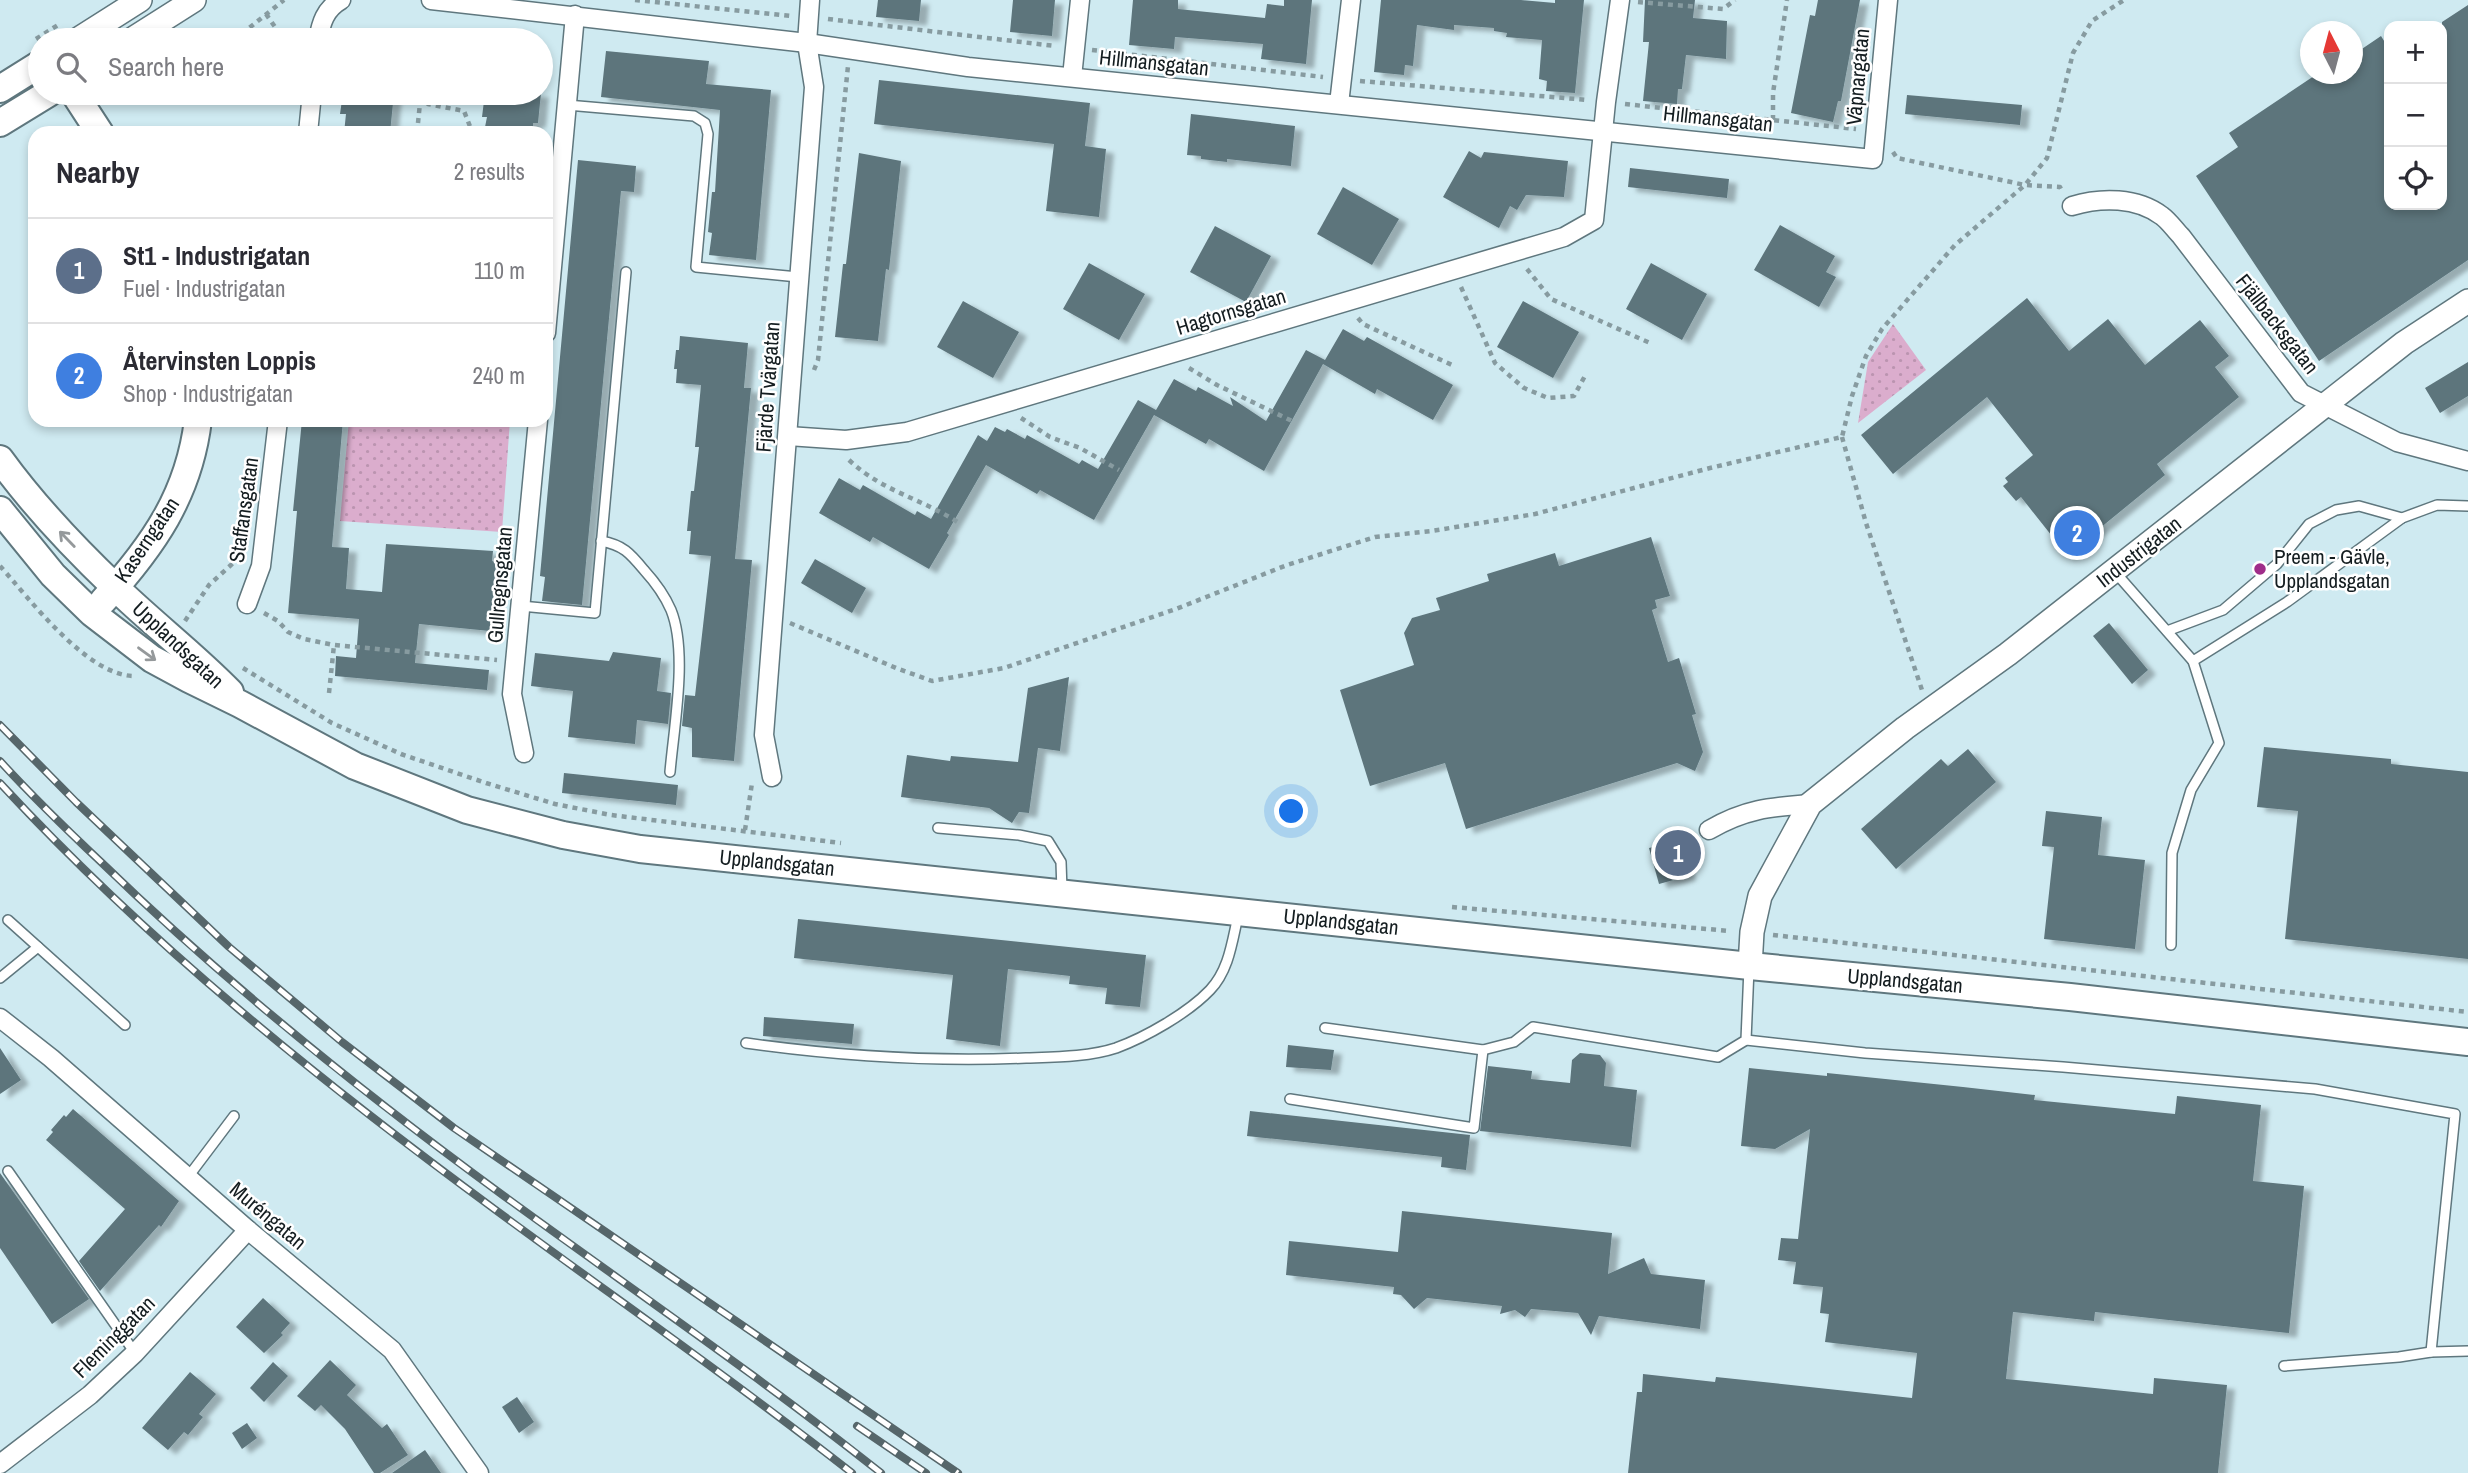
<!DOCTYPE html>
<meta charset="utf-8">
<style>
:root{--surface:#fff;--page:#f2f2f3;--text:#2b2b33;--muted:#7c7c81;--line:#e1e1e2;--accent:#db2777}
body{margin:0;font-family:"Archivo Narrow",sans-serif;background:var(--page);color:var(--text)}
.controls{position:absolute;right:21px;top:21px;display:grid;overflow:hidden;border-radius:14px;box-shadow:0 4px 10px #0003}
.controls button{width:63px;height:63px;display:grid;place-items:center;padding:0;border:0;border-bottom:2px solid var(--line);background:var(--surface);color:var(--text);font:35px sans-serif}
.compass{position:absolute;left:2300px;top:21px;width:63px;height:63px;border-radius:50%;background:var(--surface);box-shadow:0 4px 10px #0003;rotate:354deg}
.you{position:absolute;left:1292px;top:812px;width:24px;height:24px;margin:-18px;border:5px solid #fff;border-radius:50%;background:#1a73e8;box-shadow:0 0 0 10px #1a73e833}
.badge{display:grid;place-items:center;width:46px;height:46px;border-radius:50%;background:var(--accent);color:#fff;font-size:23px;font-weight:700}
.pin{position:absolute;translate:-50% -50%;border:4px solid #fff;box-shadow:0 2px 7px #0006}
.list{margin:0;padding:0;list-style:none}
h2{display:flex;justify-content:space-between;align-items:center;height:91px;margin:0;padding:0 28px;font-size:30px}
h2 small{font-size:23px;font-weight:400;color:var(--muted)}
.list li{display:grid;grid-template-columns:46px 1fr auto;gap:21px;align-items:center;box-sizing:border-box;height:105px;padding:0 28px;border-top:2px solid var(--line)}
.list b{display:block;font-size:26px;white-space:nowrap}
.list p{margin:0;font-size:23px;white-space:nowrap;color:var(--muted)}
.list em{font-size:23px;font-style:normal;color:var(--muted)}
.icon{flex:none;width:38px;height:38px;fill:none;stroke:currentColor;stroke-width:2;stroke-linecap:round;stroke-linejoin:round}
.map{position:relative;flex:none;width:2468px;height:1473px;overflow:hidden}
.search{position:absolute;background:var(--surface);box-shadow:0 4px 10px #0003;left:28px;top:28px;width:525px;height:77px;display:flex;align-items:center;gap:18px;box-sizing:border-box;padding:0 24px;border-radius:38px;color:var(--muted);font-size:26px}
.panel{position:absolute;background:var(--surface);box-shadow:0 4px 10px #0003;left:28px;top:126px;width:525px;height:301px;border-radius:21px}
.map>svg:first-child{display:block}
</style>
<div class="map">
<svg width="2468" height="1473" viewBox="0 0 2468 1473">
<defs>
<pattern id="green-dots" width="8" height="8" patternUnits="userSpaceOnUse" patternTransform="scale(1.75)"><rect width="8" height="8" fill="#dbadcd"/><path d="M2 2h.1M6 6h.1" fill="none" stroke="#bb94b0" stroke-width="1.8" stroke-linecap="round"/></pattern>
<filter id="shadow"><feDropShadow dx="8" dy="4.5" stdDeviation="2" flood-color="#0004"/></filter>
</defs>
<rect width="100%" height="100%" fill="#cfeaf1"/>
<g fill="url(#green-dots)">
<path d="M 1893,324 L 1926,370 L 1858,423 L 1868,362 Z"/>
<path d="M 349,420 L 510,420 L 502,532 L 340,521 Z"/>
</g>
<g fill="#5d757c" filter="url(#shadow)">
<path d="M 878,0 L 921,0 L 919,21 L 876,17 Z"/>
<path d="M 1013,0 L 1055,0 L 1052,36 L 1010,32 Z"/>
<path d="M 1133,0 L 1178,0 L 1178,9 L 1265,18 L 1267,4 L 1284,6 L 1284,0 L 1312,0 L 1306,64 L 1261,59 L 1263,44 L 1175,37 L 1174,49 L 1129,45 Z"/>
<path d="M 1381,0 L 1521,0 L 1555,3 L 1555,0 L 1584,0 L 1575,93 L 1546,91 L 1547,81 L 1539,79 L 1542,40 L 1506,37 L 1507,33 L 1494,31 L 1494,28 L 1454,25 L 1454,30 L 1417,25 L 1413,66 L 1405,65 L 1404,75 L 1374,72 Z"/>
<path d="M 1645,0 L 1695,0 L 1693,18 L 1727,21 L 1726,59 L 1686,55 L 1682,89 L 1678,89 L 1677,104 L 1643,101 L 1649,42 L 1643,42 Z"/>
<path d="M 1818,0 L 1860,0 L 1841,101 L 1838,101 L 1833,122 L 1791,113 L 1810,15 L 1815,16 Z"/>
<path d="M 2468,5 L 2468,260 L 2319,361 L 2196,176 L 2238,147 L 2229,133 L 2317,74 L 2353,74 L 2353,55 L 2381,36 L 2389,49 L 2389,205 L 2442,205 L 2442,22 Z"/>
<path d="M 606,51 L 709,61 L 706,84 L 771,90 L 756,260 L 709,255 L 712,233 L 708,232 L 712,192 L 715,192 L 720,110 L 601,97 Z"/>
<path d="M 879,80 L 1090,103 L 1085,146 L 1106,149 L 1099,217 L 1046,211 L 1054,144 L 874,124 Z"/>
<path d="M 343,93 L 394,93 L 390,133 L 344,133 L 346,114 L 340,114 Z"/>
<path d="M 485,93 L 541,93 L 538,123 L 533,123 L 533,133 L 493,133 L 494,128 L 485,127 L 487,117 L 482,117 Z"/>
<path d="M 1907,95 L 2022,105 L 2020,125 L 1905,114 Z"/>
<path d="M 1191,114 L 1295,126 L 1291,166 L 1227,159 L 1227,162 L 1201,159 L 1201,156 L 1187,155 Z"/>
<path d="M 1469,151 L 1481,158 L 1484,152 L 1568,161 L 1564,197 L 1526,195 L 1517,210 L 1510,206 L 1499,228 L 1497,227 L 1443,197 Z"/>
<path d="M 859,153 L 901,161 L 889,270 L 886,269 L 878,341 L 835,337 L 843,264 L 846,264 Z"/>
<path d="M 578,160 L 636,166 L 634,192 L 621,191 L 582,605 L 542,601 L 545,577 L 540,576 Z"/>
<path d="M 1630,168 L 1729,179 L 1727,198 L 1628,187 Z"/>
<path d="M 1343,187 L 1399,219 L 1372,265 L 1317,234 Z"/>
<path d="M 1780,225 L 1835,256 L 1826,272 L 1836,277 L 1819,307 L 1754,270 Z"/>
<path d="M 1215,226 L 1271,256 L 1246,302 L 1190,272 Z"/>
<path d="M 1089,263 L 1145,294 L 1119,340 L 1063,309 Z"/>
<path d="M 1651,263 L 1707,294 L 1682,340 L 1626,309 Z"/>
<path d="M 2027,298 L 2069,351 L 2108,319 L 2145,365 L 2200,320 L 2229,356 L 2215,367 L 2239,397 L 2157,464 L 2165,475 L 2067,555 L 2021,497 L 2016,501 L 2003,486 L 2008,482 L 2005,478 L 2033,455 L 1987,397 L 1893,474 L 1861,435 Z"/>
<path d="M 963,301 L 1019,332 L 993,378 L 937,347 Z"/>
<path d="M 1523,301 L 1579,332 L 1553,378 L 1497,347 Z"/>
<path d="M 1343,329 L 1364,341 L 1367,337 L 1453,385 L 1433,420 L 1377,389 L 1375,394 L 1323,364 L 1264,471 L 1209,439 L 1206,444 L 1154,415 L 1094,520 L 1040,490 L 1037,494 L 986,465 L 947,533 L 949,535 L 929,569 L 873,537 L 870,542 L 819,513 L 839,478 L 860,490 L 863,485 L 915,515 L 917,511 L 931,519 L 978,435 L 987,441 L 995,427 L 1005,432 L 1007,429 L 1025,439 L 1027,435 L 1079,464 L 1082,460 L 1098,469 L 1138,400 L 1156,410 L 1174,379 L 1196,391 L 1198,387 L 1233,406 L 1230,397 L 1266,421 L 1306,350 L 1325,360 Z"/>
<path d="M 680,336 L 748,343 L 744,388 L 751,388 L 735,559 L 752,560 L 734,761 L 692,757 L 692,728 L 682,726 L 685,695 L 695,696 L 711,556 L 689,554 L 691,531 L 687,531 L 691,491 L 694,491 L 699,447 L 695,447 L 701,385 L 676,383 L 677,369 L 674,369 L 676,350 L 679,350 Z"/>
<path d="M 2468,362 L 2468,396 L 2440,413 L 2425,388 Z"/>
<path d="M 302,420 L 343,420 L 332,547 L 349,548 L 346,589 L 382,592 L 386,544 L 493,551 L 492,561 L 496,562 L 490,631 L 419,624 L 415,663 L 489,670 L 487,690 L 335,676 L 336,656 L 356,658 L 359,619 L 288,613 L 297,511 L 293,511 Z"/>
<path d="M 1651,537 L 1670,596 L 1655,600 L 1657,608 L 1652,610 L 1668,662 L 1679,658 L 1696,714 L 1692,715 L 1703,752 L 1695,771 L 1677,763 L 1466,829 L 1445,763 L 1370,786 L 1340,690 L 1414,665 L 1404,633 L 1412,618 L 1440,610 L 1436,598 L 1489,581 L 1487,574 L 1555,553 L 1559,566 Z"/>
<path d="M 815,559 L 866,588 L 852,613 L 801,583 Z"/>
<path d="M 2109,623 L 2148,670 L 2132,684 L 2093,636 Z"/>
<path d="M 613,652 L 661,658 L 657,691 L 671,693 L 668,724 L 637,720 L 635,744 L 568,737 L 573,691 L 531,686 L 535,653 L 609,661 Z"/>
<path d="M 1069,677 L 1060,751 L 1038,748 L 1029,813 L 1019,812 L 1012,823 L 989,808 L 901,797 L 907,755 L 950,761 L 951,756 L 1018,762 L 1028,688 Z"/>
<path d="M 2264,747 L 2391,759 L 2391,764 L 2468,772 L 2468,959 L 2285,939 L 2298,811 L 2257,807 Z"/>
<path d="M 1968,749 L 1996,782 L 1896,869 L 1861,829 L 1941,759 L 1948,766 Z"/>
<path d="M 564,773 L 678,785 L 676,805 L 562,793 Z"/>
<path d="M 2046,811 L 2102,817 L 2098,855 L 2145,860 L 2135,949 L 2044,939 L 2054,847 L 2042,846 Z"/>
<path d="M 1678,841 L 1688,876 L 1659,884 L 1649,848 Z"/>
<path d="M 798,919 L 1146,955 L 1140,1007 L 1105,1004 L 1107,988 L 1069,984 L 1070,976 L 1008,969 L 1000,1046 L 946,1039 L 953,975 L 794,958 Z"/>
<path d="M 764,1017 L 854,1024 L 852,1044 L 763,1036 Z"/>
<path d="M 1288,1045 L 1334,1050 L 1331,1070 L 1286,1067 Z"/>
<path d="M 0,1048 L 21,1080 L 0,1094 Z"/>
<path d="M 1580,1053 L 1600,1055 L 1606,1063 L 1604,1086 L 1637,1090 L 1631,1147 L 1480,1131 L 1488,1066 L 1532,1071 L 1531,1079 L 1570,1083 L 1572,1060 Z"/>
<path d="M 1749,1068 L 1827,1076 L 1827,1073 L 1963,1087 L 2035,1095 L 2034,1100 L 2175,1114 L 2177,1096 L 2261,1105 L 2253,1181 L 2304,1186 L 2289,1333 L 2095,1312 L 2094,1321 L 2013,1312 L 2006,1379 L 2153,1394 L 2154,1378 L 2227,1385 L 2218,1473 L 1628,1473 L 1637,1392 L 1642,1392 L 1643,1374 L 1715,1382 L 1716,1377 L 1912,1398 L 1917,1353 L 1825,1342 L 1829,1314 L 1820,1313 L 1823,1287 L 1793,1284 L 1796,1262 L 1778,1260 L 1781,1238 L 1798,1239 L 1810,1129 L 1775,1149 L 1741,1146 Z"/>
<path d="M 73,1109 L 179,1201 L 161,1227 L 159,1225 L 100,1291 L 79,1261 L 125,1209 L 46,1140 L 53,1132 L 51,1130 L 64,1115 L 66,1117 Z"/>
<path d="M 1250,1111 L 1470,1135 L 1466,1170 L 1441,1167 L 1442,1157 L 1247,1136 Z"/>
<path d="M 0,1173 L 89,1299 L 52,1324 L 0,1248 Z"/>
<path d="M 1402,1211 L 1612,1233 L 1608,1274 L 1644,1258 L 1651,1274 L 1705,1280 L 1700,1329 L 1599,1316 L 1591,1335 L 1578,1313 L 1531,1309 L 1525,1317 L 1515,1310 L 1500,1314 L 1502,1306 L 1427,1298 L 1414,1309 L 1401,1295 L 1393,1294 L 1394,1287 L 1286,1275 L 1289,1241 L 1398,1252 Z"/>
<path d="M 263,1298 L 290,1323 L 281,1333 L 283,1335 L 264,1353 L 236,1327 Z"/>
<path d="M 330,1360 L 356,1385 L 347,1395 L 382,1428 L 387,1424 L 408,1455 L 380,1473 L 374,1473 L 345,1429 L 321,1405 L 315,1411 L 297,1396 Z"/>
<path d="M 273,1362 L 288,1376 L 264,1402 L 250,1388 Z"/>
<path d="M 190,1372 L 216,1394 L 199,1414 L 203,1417 L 188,1435 L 184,1432 L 168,1450 L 142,1428 Z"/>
<path d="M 517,1397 L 534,1422 L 519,1433 L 502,1407 Z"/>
<path d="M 247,1423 L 257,1438 L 242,1449 L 232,1433 Z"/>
<path d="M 425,1450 L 441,1473 L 392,1473 Z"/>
</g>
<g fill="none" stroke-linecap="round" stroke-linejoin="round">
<defs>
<g id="service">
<path d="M 567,105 L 694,116 L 705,123 L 708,134 L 696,267 L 798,277"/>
<path d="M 601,541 C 623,545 630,553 644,570 C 654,581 665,596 671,610 C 688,652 674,726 670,772"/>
<path d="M 2115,572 L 2193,661 L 2287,602 L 2402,518 L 2437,505 L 2468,506"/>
<path d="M 521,606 L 595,613 L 626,272"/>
<path d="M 2167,631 L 2223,610 L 2277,564 L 2309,524 L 2336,510 L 2359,506 L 2402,518"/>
<path d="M 938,828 L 1019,835 L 1048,841 L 1061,862 L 1062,891"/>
<path d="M 8,920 L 125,1025"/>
<path d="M 2171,945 L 2172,853 L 2191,790 L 2219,743 L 2193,661"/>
<path d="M 0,978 L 38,947"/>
<path d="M 1325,1028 L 1483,1050"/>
<path d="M 1746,1040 L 1865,1053 L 2063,1067 L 2315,1089 L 2455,1114 L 2431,1352"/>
<path d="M 746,1043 C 839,1056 932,1062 1026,1058 C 1055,1057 1089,1057 1116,1048 C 1146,1037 1188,1013 1210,990 C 1229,970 1232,942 1238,916"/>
<path d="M 1290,1099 L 1474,1128 L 1483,1050 L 1514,1042 L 1533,1027 L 1718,1057 L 1746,1040 L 1749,968"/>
<path d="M 8,1171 L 135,1353"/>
<path d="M 188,1177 L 234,1116"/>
<path d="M 2284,1366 L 2399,1357 L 2431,1352 L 2468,1351"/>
</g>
<g id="minor">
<path d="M 431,0 L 807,43 L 968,67 L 1873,159 L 1888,0"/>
<path d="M 318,40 C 321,23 325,9 341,0"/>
<path d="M 1072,77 L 1080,0"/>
<path d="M 1339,104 L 1351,0"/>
<path d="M 308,133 L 312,93"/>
<path d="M 2072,206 C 2101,197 2137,197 2162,216 C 2169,221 2175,230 2181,236 L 2301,393 L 2397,442 L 2468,461"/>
<path d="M 546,333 L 575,15"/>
<path d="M 788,436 L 846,440 L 907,432 L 1564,237 L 1594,220 L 1606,102 L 1620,0"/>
<path d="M 247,604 L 261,566 L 278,420"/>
<path d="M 524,753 L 512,694 L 538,420"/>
<path d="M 772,777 L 764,735 L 814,87 L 807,43 L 810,0"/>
<path d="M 1709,830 C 1745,809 1770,807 1810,804"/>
<path d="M 0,1018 L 51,1058 L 248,1230 L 392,1350 L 479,1473"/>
<path d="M 0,1464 L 90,1395 L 135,1353 L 248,1230"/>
</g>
<g id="tertiary">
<path d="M 77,40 L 140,0"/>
<path d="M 131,40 L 194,0"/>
<path d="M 1750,966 L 1752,932 L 1760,896 L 1810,804 L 1905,728 L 2008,654 L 2404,343 L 2468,301"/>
</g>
<g id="secondary">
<path d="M 0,89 L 40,64"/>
<path d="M 74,93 L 100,133"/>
<path d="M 0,123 L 49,93"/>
<path d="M 0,459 C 34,506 73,547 115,587 C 152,623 194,655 230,692"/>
<path d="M 0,510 L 53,575 L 92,613 L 152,659 L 189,679 L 240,704 L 355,766 L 467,810 L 563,835 L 640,849 L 1750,966 L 2070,997 L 2468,1042"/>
<path d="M 103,601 C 153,546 189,495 198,420"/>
</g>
</defs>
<use href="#service" stroke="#5f777e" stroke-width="12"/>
<use href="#minor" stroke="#5f777e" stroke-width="21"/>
<use href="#tertiary" stroke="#5f777e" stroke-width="26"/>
<use href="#secondary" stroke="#5f777e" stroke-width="30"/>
<g stroke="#879ba0" stroke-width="4.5" stroke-dasharray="5 5" stroke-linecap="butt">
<path d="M 635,0 L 791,16"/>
<path d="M 1638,2 L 1723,9 L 1735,0"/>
<path d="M 266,14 L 284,40"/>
<path d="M 828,19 L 1055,46"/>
<path d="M 36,39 L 61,23"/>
<path d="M 234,40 L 284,0"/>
<path d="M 1092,50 L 1323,77"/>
<path d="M 1360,81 L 1588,100"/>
<path d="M 423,93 L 428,104 L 464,111 L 471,129 L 470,133"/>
<path d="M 1625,104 L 1856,129"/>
<path d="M 1773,120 L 1773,93 L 1787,0"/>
<path d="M 417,133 L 421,93"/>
<path d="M 1893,152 L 1897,158 L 2025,185 L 2060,187 L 2062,191"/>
<path d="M 1527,269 L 1551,299 L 1650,343"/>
<path d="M 1461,287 L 1495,363 L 1524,388 L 1548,398 L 1574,396 L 1586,374"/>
<path d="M 1358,318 L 1363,324 L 1452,365"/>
<path d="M 1189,368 L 1217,385 L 1292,421"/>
<path d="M 814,370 L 818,360 L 848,66"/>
<path d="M 1021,418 L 1050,437 L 1080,448 L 1119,470"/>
<path d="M 1842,437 L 1866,523 L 1922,690"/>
<path d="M 849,460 C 883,492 921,498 959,523"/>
<path d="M 0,566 C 29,598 87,676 134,676"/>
<path d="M 264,613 L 278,621 L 288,632 L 304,639 L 334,645 L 497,660"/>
<path d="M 185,621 L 209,585 L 243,554"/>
<path d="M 790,623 L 896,668 L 932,681 L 1004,668 L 1176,609 L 1287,565 L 1375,537 L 1432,531 L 1535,514 L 1710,468 L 1842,437 L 1852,396 L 1866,356 L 1882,329 L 1955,245 L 2025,185 L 2047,158 L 2073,53 L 2092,21 L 2124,0"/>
<path d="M 243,668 L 332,723 L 401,754 L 486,783 L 555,804 L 611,815 L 841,843"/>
<path d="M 329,693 L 334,645"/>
<path d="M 745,830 L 752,783"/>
<path d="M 1452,907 L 1730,931"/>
<path d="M 1773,935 L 2468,1012"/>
</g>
<use href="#service" stroke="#fff" stroke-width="9"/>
<use href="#minor" stroke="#fff" stroke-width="18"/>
<use href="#tertiary" stroke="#fff" stroke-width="23"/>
<use href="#secondary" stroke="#fff" stroke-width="26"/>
<defs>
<g id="rail">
<path d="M 0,725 L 76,802 L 229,947 L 342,1042 L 454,1128 L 958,1473"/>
<path d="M 0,761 C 32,796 66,829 101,862 C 227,984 363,1093 504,1196 C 630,1288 759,1376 881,1473"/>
<path d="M 0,783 C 148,943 321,1082 497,1211 C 615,1298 736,1382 852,1473"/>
<path d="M 857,1426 L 926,1473"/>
</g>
</defs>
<use href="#rail" stroke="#56666a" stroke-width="8"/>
<use href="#rail" stroke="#fff" stroke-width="5" stroke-dasharray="16" stroke-linecap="butt"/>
</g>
<defs><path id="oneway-shaft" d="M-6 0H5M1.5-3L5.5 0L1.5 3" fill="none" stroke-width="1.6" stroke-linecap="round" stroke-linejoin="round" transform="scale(1.75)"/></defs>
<g stroke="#95999b">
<use href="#oneway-shaft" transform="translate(67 539) rotate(-134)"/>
<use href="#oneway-shaft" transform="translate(147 654) rotate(36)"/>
</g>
<circle fill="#9f2d89" stroke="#fff" stroke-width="2.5" cx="2260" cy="569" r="7"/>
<g text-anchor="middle" stroke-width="5" stroke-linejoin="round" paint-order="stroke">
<g font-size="21" fill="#141d20" stroke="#fff">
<text transform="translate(1154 63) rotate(6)" y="7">Hillmansgatan</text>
<text transform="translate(1858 77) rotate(-85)" y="7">Väpnargatan</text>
<text transform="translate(1718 119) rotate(6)" y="7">Hillmansgatan</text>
<text transform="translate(1231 312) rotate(-17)" y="7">Hagtornsgatan</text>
<text transform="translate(2277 324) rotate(52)" y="7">Fjällbacksgatan</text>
<text transform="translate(768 387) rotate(-86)" y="7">Fjärde Tvärgatan</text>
<text transform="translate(244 510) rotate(-82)" y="7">Staffansgatan</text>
<text transform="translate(147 540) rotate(-56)" y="7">Kaserngatan</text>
<text transform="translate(2139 552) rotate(-38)" y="7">Industrigatan</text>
<text transform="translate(500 585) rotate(-85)" y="7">Gullregnsgatan</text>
<text transform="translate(178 645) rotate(43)" y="7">Upplandsgatan</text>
<text transform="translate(777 863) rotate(6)" y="7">Upplandsgatan</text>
<text transform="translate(1341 922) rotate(6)" y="7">Upplandsgatan</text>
<text transform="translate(1905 981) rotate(5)" y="7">Upplandsgatan</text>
<text transform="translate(268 1216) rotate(40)" y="7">Muréngatan</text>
<text transform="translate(114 1337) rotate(-45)" y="7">Fleminggatan</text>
</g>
<g font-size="21" fill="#141d20" stroke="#fff" text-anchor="start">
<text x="2274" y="564">Preem - Gävle,<tspan x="2274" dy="24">Upplandsgatan</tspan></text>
</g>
</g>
</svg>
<div class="controls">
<button>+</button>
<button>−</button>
<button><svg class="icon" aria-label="locate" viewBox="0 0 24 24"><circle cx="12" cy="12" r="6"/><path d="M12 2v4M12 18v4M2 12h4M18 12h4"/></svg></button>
</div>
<svg class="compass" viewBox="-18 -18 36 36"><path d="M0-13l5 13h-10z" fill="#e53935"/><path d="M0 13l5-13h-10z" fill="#7c7c81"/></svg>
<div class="you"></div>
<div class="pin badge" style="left:1678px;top:853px;background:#5c6f8a">1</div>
<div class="pin badge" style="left:2077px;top:533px;background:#3f7fe0">2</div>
<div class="search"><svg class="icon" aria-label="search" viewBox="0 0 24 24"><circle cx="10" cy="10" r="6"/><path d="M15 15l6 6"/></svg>Search here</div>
<section class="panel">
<h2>Nearby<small>2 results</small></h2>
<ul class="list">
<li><span class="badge" style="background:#5c6f8a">1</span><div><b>St1 - Industrigatan</b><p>Fuel · Industrigatan</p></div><em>110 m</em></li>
<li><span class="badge" style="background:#3f7fe0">2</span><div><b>Återvinsten Loppis</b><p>Shop · Industrigatan</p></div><em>240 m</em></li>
</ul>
</section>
</div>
